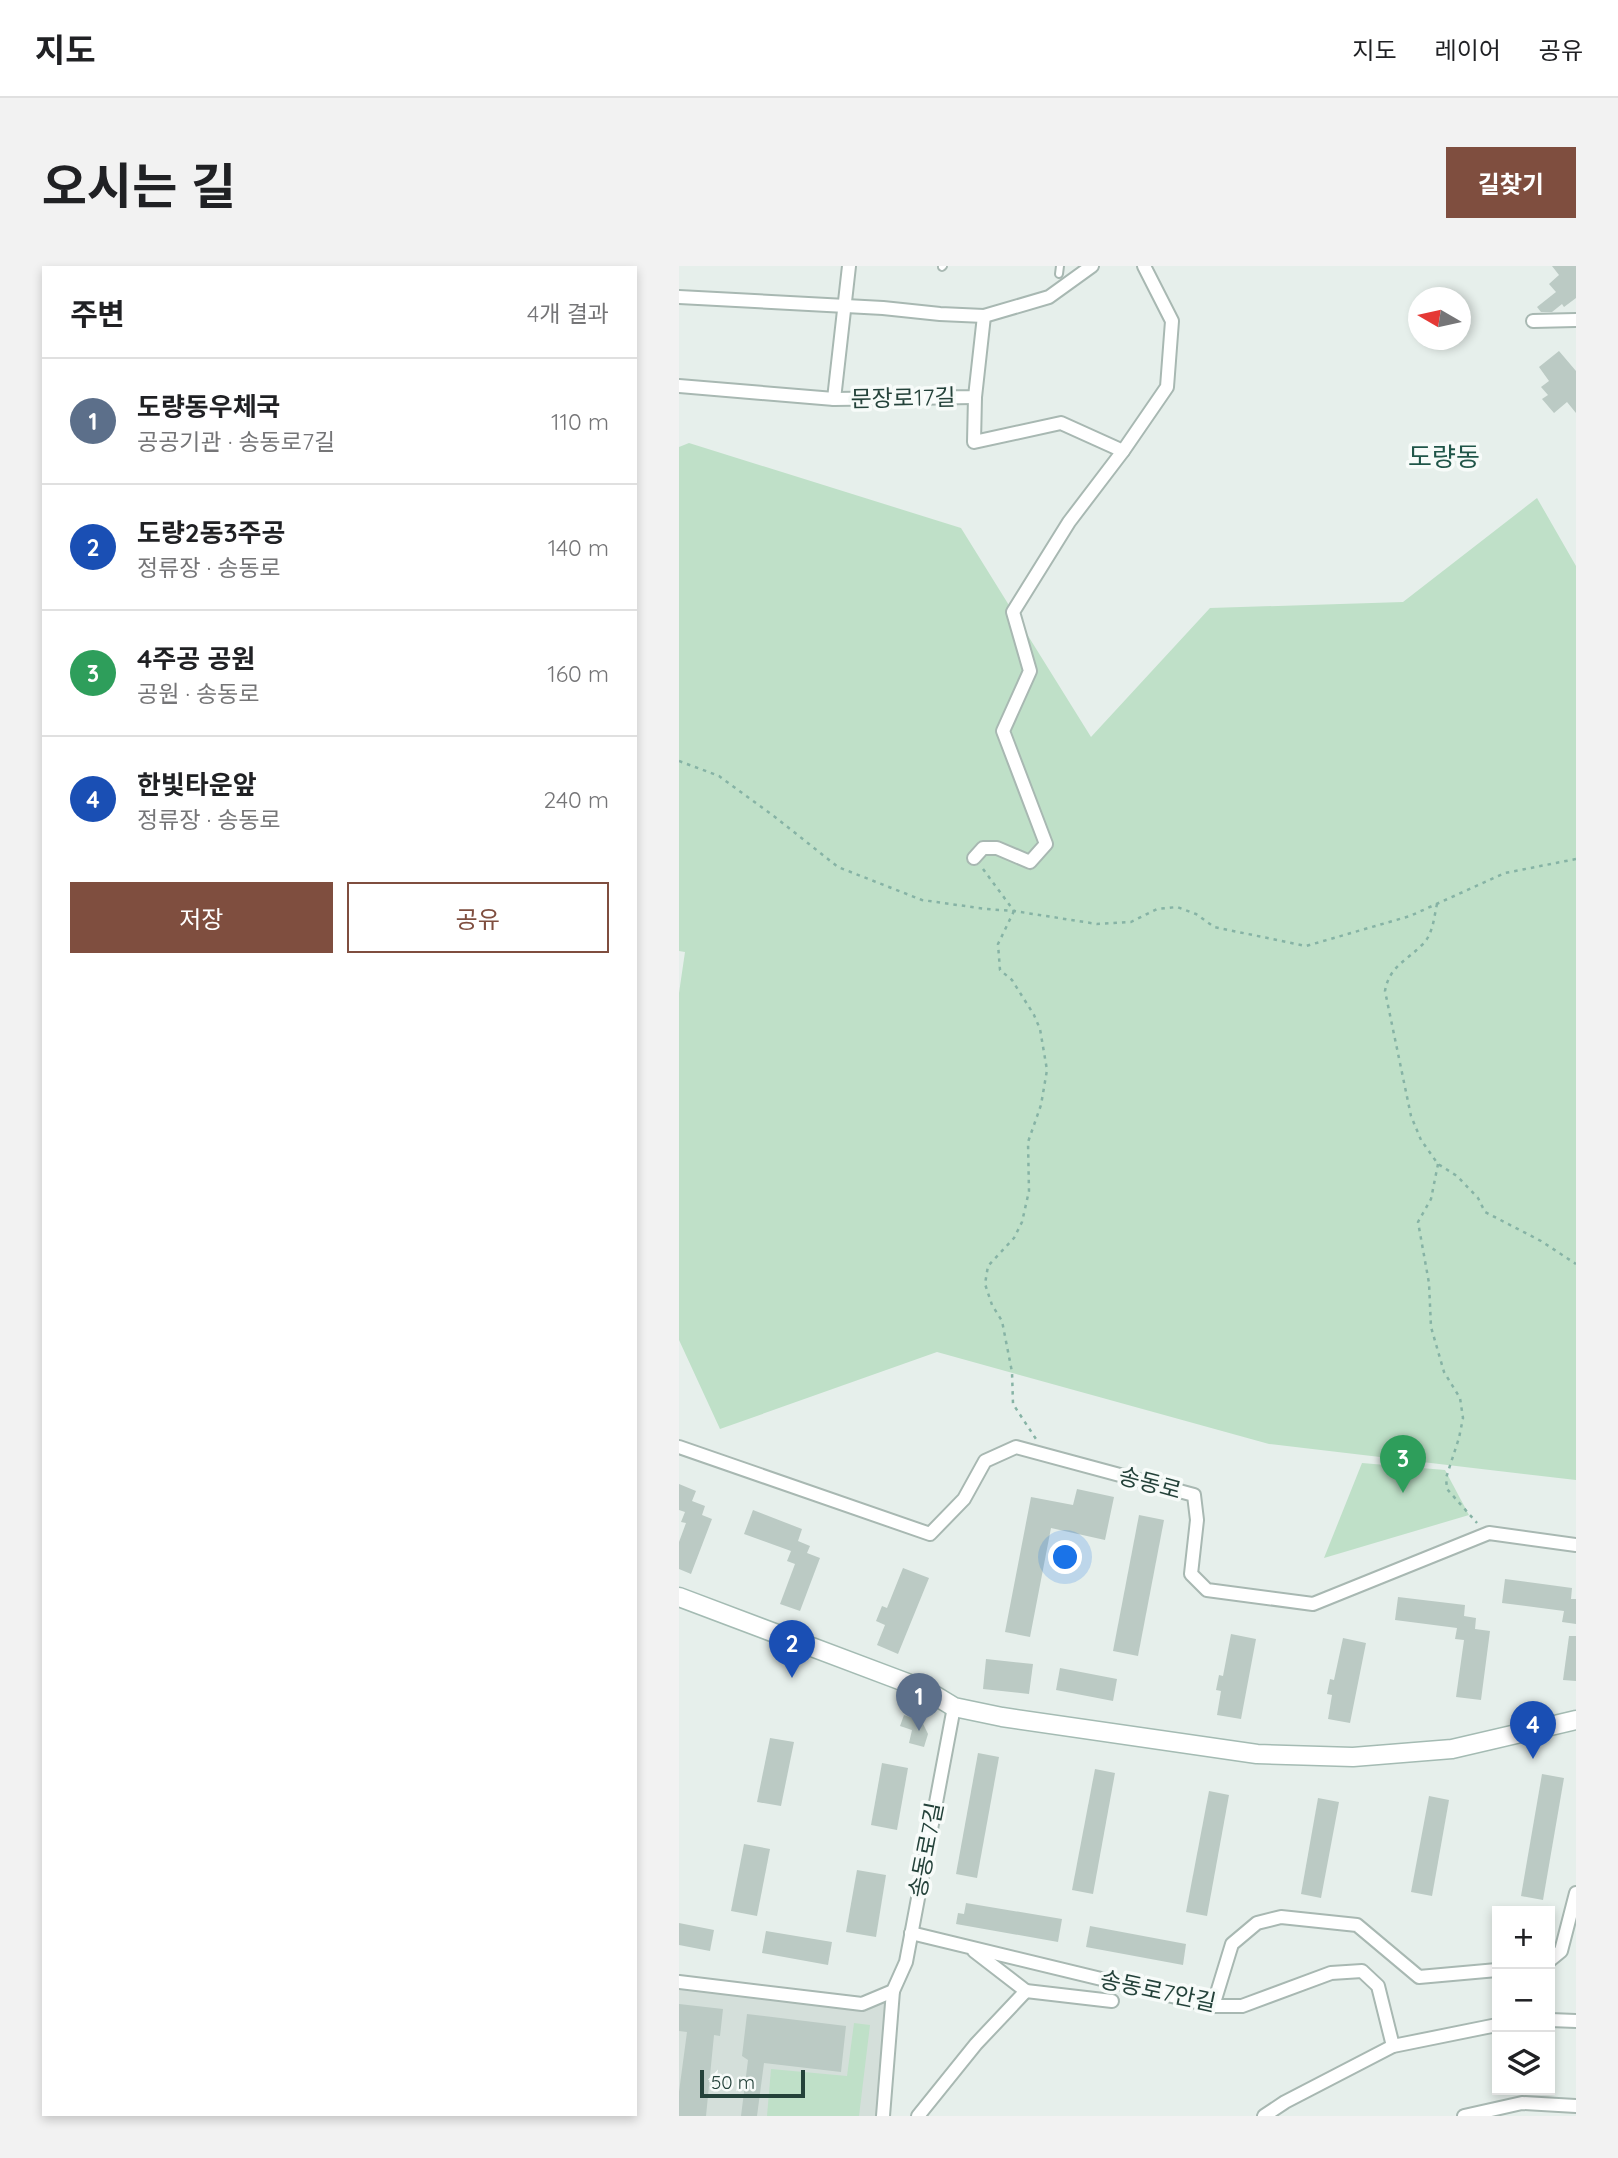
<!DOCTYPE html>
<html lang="ko">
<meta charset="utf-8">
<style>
:root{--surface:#fff;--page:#f2f2f2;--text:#202124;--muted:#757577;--line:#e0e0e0;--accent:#7f4e3f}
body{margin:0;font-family:Quicksand,"Noto Sans KR",sans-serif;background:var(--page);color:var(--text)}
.controls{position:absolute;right:21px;bottom:21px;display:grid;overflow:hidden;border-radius:0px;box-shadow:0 4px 10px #0003}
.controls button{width:63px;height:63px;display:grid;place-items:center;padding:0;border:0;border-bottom:2px solid var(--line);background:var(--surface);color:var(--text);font:35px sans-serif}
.compass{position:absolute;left:729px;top:21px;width:63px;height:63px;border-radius:50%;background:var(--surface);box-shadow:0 4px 10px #0003;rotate:279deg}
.scale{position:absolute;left:21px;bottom:18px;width:105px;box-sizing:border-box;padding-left:7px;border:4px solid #24423a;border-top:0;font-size:19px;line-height:24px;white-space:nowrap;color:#24423a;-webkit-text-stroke:5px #f7fbf9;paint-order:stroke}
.you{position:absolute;left:387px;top:1292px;width:24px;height:24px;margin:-18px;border:5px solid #fff;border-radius:50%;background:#1a73e8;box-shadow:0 0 0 10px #1a73e833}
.badge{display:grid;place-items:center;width:46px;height:46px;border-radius:50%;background:var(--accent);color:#fff;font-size:23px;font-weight:700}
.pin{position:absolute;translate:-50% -58px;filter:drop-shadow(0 2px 4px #0008)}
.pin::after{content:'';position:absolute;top:37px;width:24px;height:21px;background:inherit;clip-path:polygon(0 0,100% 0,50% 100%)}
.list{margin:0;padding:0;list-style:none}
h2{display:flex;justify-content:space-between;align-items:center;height:91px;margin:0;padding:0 28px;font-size:30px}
h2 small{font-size:23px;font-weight:400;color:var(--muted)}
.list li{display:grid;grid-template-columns:46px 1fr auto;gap:21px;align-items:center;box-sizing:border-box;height:126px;padding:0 28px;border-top:2px solid var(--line)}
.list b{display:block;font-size:26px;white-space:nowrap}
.list p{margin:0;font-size:23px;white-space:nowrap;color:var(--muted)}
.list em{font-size:23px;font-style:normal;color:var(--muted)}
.actions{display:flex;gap:14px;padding:21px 28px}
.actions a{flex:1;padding:16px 0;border:2px solid var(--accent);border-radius:0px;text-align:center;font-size:24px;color:var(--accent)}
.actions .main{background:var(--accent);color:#fff}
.icon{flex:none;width:38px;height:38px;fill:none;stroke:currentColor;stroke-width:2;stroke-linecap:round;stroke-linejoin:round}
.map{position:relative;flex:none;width:897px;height:1850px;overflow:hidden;border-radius:0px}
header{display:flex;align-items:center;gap:42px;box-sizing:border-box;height:98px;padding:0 35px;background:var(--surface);border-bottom:2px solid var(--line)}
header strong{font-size:33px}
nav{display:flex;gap:38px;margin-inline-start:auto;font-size:24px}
.intro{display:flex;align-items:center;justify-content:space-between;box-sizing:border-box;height:168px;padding:0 42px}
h1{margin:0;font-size:49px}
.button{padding:18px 32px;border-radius:0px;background:var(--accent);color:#fff;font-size:24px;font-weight:700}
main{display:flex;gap:42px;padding:0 42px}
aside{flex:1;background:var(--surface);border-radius:0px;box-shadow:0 4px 10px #0003}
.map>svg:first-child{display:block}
</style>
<header>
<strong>지도</strong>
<nav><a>지도</a><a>레이어</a><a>공유</a></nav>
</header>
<div class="intro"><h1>오시는 길</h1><a class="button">길찾기</a></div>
<main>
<aside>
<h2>주변<small>4개 결과</small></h2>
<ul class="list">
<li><span class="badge" style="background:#5c6f8a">1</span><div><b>도량동우체국</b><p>공공기관 · 송동로7길</p></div><em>110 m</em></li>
<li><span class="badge" style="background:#1a4fb4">2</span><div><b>도량2동3주공</b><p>정류장 · 송동로</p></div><em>140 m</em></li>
<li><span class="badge" style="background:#2e9e5b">3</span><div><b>4주공 공원</b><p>공원 · 송동로</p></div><em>160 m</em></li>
<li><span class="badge" style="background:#1a4fb4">4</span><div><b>한빛타운앞</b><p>정류장 · 송동로</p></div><em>240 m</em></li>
</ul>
<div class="actions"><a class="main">저장</a><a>공유</a></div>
</aside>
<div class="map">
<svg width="897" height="1850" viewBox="0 0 897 1850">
<rect width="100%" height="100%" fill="#e6efeb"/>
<path fill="#d4dfda" d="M 0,1716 L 183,1738 L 214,1725 L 204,1850 L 0,1850 Z"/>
<g fill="#bfe0c8">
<path d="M 10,177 L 282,262 L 412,471 L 531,342 L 724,336 L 858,232 L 897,300 L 897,1214 L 590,1178 L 258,1086 L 41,1163 L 0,1074 L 0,727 L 6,686 L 0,685 L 0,181 Z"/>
<path d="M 683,1197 L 766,1204 L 790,1249 L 645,1292 Z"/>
<path d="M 175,1757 L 191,1759 L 180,1850 L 88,1850 L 92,1803 L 168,1810 Z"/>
</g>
<g fill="#bbcac4">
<path d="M 873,0 L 897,0 L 897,32 L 885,41 L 883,38 L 873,46 L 862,46 L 858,41 L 877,26 L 870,18 L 880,9 Z"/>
<path d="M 880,85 L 897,105 L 897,147 L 888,136 L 875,147 L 863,133 L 869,129 L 862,121 L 870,115 L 860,101 Z"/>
<path d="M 0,1218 L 17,1225 L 13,1235 L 26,1240 L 23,1249 L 33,1253 L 12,1308 L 0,1303 L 0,1276 L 7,1257 L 2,1256 L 6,1246 L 0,1244 Z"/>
<path d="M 398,1223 L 435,1231 L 426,1274 L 372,1262 L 351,1371 L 326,1366 L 352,1231 L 394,1239 Z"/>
<path d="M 74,1244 L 123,1263 L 119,1275 L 131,1280 L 128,1287 L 141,1292 L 121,1345 L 101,1338 L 116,1298 L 108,1295 L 112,1285 L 65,1268 Z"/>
<path d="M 460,1249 L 485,1254 L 459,1390 L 434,1385 Z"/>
<path d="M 224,1302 L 250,1312 L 219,1388 L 198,1379 L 206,1359 L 197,1355 L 203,1340 L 208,1342 Z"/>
<path d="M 826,1313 L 893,1322 L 892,1333 L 897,1333 L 897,1358 L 883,1356 L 885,1345 L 823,1337 Z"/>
<path d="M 719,1331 L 786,1339 L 785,1350 L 797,1352 L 796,1363 L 811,1365 L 802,1434 L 777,1431 L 785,1374 L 776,1373 L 778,1362 L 716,1354 Z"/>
<path d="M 552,1368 L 577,1373 L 562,1453 L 538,1449 L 542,1425 L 537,1424 L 540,1409 L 544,1410 Z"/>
<path d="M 890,1370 L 897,1370 L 897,1415 L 884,1414 Z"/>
<path d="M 664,1372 L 687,1377 L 671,1457 L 649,1453 L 653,1429 L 648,1428 L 651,1413 L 655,1414 Z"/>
<path d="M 307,1393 L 354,1398 L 350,1428 L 304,1423 Z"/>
<path d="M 381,1402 L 438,1413 L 434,1435 L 377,1424 Z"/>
<path d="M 238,1445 L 249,1468 L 245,1481 L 230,1477 L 233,1464 L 221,1460 L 225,1449 L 236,1453 Z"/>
<path d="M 91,1472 L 115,1476 L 102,1540 L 78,1536 Z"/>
<path d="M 299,1487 L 320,1491 L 298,1612 L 277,1608 Z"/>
<path d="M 203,1497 L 229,1502 L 218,1564 L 192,1559 Z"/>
<path d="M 416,1503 L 436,1507 L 414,1628 L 393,1624 Z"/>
<path d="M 863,1508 L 885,1512 L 864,1634 L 842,1630 Z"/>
<path d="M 530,1525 L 550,1529 L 528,1650 L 507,1646 Z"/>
<path d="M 750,1530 L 770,1534 L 753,1630 L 732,1626 Z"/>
<path d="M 639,1532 L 660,1536 L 642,1632 L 622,1628 Z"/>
<path d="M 65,1578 L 91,1583 L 78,1650 L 52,1645 Z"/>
<path d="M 178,1604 L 207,1609 L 197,1671 L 167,1666 Z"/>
<path d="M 287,1637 L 383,1653 L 379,1676 L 277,1658 L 279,1647 L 285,1648 Z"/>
<path d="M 0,1657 L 35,1664 L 31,1685 L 0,1679 Z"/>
<path d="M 411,1660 L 507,1678 L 504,1699 L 407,1681 Z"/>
<path d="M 87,1665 L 153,1676 L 149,1699 L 83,1687 Z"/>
<path d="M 0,1738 L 44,1743 L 41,1770 L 35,1769 L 27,1850 L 0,1850 L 0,1826 L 8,1766 L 0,1765 Z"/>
<path d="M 68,1748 L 167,1760 L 162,1806 L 85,1797 L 78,1850 L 62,1850 L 69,1794 L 63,1790 Z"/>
</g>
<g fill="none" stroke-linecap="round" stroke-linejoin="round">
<defs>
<g id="lane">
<path d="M 263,1 L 264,0"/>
<path d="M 380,8 L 381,0"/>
</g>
<g id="street">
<path d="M 0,31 L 204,42 L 261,48 L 305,50 L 370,31 L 413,0"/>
<path d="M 854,55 L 897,54"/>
<path d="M 0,120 L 155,133 L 296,131 L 305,50"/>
<path d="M 296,131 L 295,176 L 382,157 L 444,185 L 488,121 L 493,55 L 465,0"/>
<path d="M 155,133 L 170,0"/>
<path d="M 295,592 L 304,582 L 318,582 L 351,596 L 367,578 L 324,465 L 351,405 L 334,346 L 390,256 L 444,185"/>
<path d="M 0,1181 L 251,1268 L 285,1233 L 306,1195 L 337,1181 L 515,1229 L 518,1254 L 512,1308 L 528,1324 L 634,1338 L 810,1267 L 897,1279"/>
<path d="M 232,1667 L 534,1740 L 563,1740 L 652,1707 L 683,1705 L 699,1720 L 714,1780"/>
<path d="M 871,1694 L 882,1685 L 897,1627"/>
<path d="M 0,1716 L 183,1738 L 214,1725 L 227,1696 L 275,1441"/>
<path d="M 347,1725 L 433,1735"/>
<path d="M 534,1740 L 553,1678 L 578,1657 L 602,1651 L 678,1659 L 740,1711 L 818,1704"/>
<path d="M 871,1754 L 897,1755"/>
<path d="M 204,1850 L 214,1725"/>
<path d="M 239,1850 L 297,1778 L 347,1725 L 295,1685"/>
<path d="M 585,1850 L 606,1836 L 714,1780 L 818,1759"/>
<path d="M 785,1850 L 843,1837 L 897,1840"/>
</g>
<path id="secondary" d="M 0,1331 L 247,1424 L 275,1441 L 323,1451 L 578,1488 L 674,1491 L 773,1483 L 897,1454"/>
</defs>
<use href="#lane" stroke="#a8b8b2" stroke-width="10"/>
<use href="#street" stroke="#a8b8b2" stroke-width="16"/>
<use href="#secondary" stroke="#a4bbb3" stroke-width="21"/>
<g stroke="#86b3a5" stroke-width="2.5" stroke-dasharray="3.5 5" stroke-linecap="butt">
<path d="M 0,495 L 40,510 L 96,551 L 159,601 L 243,634 L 307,643 L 335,645 L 418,658 L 452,656 L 478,643 L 498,641 L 517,648 L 535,661 L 627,680 L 731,650 L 826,607 L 897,593"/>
<path d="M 304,603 L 335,645"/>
<path d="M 758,638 C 755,651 754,669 743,679 C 727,695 710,701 706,725 L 732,850 L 742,874 L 759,898 L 778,910 L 799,932 L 806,946 L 862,975 L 897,998"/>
<path d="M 335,645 L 319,678 L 321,704 L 333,714 L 355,749 L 361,763 L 368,804 L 362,839 L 349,876 L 350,925 L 343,956 L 335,972 L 309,1000 L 306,1018 L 313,1039 L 323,1055 L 333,1106 L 334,1138 L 357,1173"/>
<path d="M 759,898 L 752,933 L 739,956 L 750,1017 L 752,1061 L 765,1106 L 781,1132 L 784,1152 L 780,1172 L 767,1212 L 768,1223 L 798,1257"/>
</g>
<use href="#lane" stroke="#fff" stroke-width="6"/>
<use href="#street" stroke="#fff" stroke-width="12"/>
<use href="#secondary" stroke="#fff" stroke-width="18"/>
</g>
<g text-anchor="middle" stroke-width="7" stroke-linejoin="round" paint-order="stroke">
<g font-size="23" fill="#24423a" stroke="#f7fbf9">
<text transform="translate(224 132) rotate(-1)" y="8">문장로17길</text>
<text transform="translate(471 1217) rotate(15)" y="8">송동로</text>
<text transform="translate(247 1584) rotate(-79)" y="8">송동로7길</text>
<text transform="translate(479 1725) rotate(12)" y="8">송동로7안길</text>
</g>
<g font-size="26" fill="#1f5548" stroke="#f7fbf9">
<text x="765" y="200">도량동</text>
</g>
</g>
</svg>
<div class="controls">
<button>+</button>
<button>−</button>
<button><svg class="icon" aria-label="layers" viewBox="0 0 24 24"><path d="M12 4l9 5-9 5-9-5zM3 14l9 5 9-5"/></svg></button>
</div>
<svg class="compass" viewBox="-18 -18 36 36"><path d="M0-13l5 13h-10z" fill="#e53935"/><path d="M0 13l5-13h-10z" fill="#757577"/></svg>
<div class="scale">50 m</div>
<div class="you"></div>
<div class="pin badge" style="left:240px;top:1465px;background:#5c6f8a">1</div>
<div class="pin badge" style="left:113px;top:1412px;background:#1a4fb4">2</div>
<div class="pin badge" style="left:724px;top:1227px;background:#2e9e5b">3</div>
<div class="pin badge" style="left:854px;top:1493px;background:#1a4fb4">4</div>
</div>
</main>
